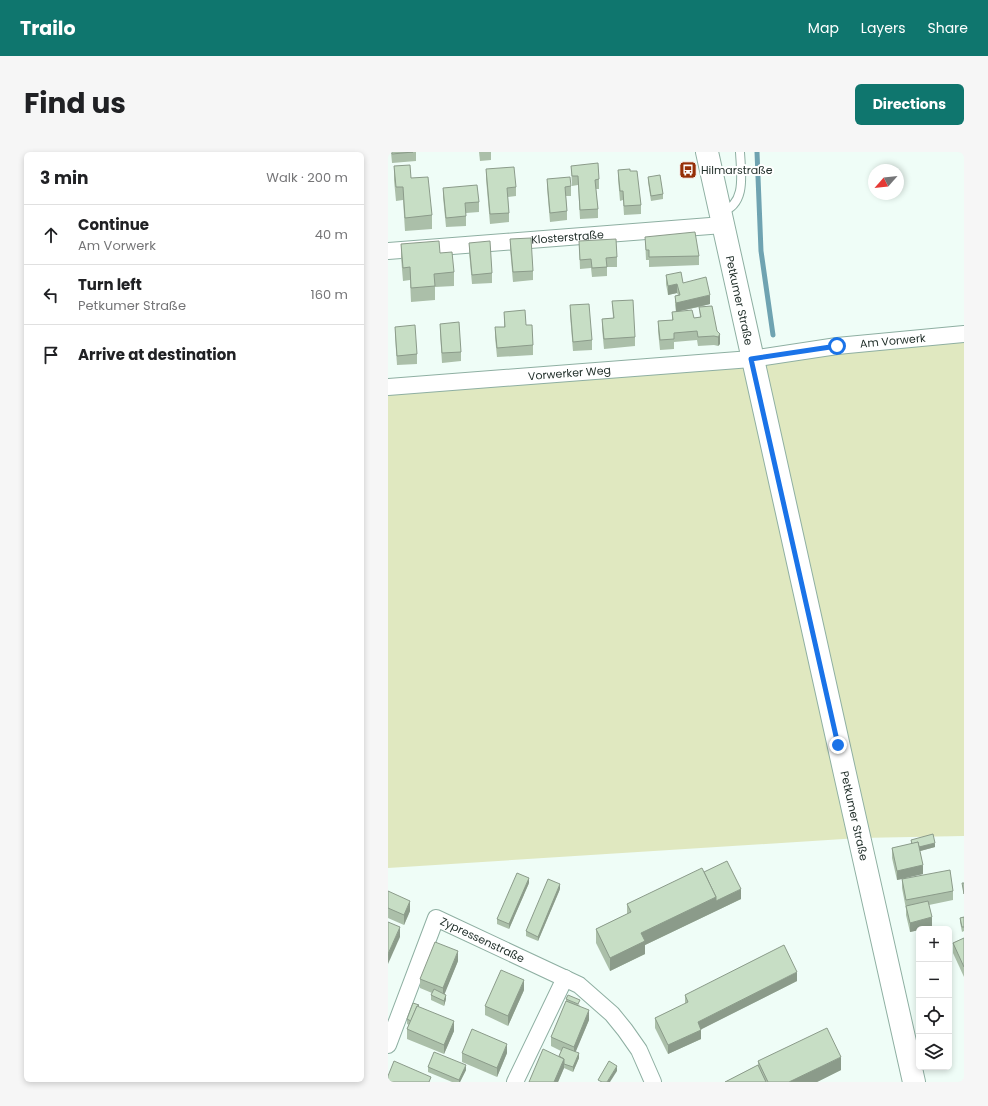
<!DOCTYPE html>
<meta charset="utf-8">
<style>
:root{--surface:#fff;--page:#f6f6f6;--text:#202124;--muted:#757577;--line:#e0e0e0;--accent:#0f766e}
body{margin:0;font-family:Poppins,sans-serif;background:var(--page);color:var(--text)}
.controls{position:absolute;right:12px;bottom:12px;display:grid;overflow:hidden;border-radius:6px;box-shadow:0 2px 6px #0003}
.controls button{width:36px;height:36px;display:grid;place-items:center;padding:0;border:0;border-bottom:1px solid var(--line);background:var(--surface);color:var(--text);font:20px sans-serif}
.compass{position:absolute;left:480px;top:12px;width:36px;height:36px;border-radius:50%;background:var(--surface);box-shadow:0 2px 6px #0003;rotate:243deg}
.stop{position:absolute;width:12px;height:12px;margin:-9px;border:3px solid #1a73e8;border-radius:50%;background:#fff}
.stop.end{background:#1a73e8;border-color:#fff;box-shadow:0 1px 4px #0008}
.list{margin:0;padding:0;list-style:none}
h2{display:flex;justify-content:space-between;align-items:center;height:52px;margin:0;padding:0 16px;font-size:17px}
h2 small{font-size:13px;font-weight:400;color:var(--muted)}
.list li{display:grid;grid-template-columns:26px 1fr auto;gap:12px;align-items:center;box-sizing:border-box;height:60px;padding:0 16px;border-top:1px solid var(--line)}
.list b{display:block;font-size:15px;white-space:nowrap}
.list p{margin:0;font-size:13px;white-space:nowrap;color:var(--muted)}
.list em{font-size:13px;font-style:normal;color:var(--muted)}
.icon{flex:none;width:22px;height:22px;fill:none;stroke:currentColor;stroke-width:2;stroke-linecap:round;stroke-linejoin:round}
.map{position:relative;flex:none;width:576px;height:930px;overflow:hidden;border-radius:6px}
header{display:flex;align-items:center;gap:24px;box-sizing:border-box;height:56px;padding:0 20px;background:var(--accent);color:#fff}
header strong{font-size:19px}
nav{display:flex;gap:22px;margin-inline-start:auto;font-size:14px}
.intro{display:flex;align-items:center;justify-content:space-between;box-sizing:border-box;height:96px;padding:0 24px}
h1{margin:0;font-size:28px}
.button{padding:10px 18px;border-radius:6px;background:var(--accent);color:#fff;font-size:14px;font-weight:700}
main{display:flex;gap:24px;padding:0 24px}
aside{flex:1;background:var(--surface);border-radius:6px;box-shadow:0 2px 6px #0003}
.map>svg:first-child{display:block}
</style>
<header>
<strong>Trailo</strong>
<nav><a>Map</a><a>Layers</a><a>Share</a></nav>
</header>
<div class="intro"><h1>Find us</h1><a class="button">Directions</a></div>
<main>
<aside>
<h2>3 min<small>Walk · 200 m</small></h2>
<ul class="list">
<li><svg class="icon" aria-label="ahead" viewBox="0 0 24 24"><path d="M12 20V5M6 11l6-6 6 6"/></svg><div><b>Continue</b><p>Am Vorwerk</p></div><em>40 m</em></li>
<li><svg class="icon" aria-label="left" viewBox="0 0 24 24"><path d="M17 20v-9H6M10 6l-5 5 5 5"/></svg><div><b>Turn left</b><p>Petkumer Straße</p></div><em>160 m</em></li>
<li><svg class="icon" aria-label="arrive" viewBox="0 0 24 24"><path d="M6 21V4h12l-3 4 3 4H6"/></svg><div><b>Arrive at destination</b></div></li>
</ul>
</aside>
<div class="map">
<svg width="576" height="930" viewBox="0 0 576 930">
<rect width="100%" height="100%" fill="#effdf7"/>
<path fill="#e0e8c0" d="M 576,182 L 576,684 L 471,686 L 0,716 L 0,235 Z"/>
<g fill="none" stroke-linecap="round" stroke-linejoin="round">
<path stroke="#6fa3b1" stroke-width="5" d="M 369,0 L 373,99 L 385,183"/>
<defs>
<path id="service" d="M 333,60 C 359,53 353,21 352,0"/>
<g id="minor">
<path id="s1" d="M 0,99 L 335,73"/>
<path id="s2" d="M 0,235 L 363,207 L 449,194 L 576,182"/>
<path id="s3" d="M 0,893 L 48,766 L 191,833 L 224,862 L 237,878 L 251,898 L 265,930"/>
<path d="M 127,930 L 177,826"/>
</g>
<g id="secondary">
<path id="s4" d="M 319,0 C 386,310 457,620 526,930"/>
</g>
</defs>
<use href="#service" stroke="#8eafa2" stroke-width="10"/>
<use href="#minor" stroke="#8eafa2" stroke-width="18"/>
<use href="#secondary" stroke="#8eafa2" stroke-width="24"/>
<use href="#service" stroke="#fff" stroke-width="8"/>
<use href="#minor" stroke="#fff" stroke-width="16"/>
<use href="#secondary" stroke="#fff" stroke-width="22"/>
</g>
<g fill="#abbfa9" fill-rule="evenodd">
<path d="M 3,0 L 28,0 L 28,9 L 4,11 Z"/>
<path d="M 91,0 L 103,0 L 103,8 L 92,9 Z"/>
<path d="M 6,14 L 44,63 L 44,77 L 17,79 L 15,48 L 8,49 L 6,28 Z"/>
<path d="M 183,14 L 211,27 L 211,37 L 208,37 L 210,57 L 210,66 L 192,67 L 190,33 L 184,34 Z"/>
<path d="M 98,17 L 128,35 L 128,44 L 120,45 L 121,61 L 121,70 L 102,72 L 98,27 Z"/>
<path d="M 230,18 L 242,19 L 253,53 L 253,62 L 236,63 L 235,48 L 232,49 L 230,27 Z"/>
<path d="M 260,25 L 275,42 L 275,47 L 263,49 L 260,30 Z"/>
<path d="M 159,27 L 183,34 L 183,44 L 178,44 L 179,59 L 179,68 L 162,70 L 159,36 Z"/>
<path d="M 55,36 L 91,50 L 91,60 L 78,61 L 78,74 L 58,75 L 55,45 Z"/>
<path d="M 257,85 L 311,104 L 311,113 L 261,115 L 261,108 L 258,108 Z"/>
<path d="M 122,87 L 145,119 L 145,128 L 125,130 L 122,96 Z"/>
<path d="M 191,89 L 229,105 L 229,115 L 219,115 L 219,124 L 204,125 L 203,116 L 192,117 Z"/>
<path d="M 81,91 L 104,121 L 104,131 L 84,132 L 81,100 Z"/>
<path d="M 13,92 L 52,101 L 66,120 L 66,134 L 47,135 L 47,148 L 23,150 L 22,128 L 15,129 L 13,105 Z"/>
<path d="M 278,123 L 295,131 L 322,152 L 311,155 L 329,179 L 332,192 L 330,194 L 326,193 L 310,194 L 309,188 L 286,190 L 286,197 L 272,198 L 270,179 L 270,169 L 284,168 L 284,160 L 288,160 L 287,153 L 287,144 L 290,143 L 289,141 L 280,143 L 278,132 ZM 311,155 L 312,165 L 306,166 L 291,159 Z"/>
<path d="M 224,149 L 247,185 L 247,194 L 216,197 L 214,176 L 214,167 L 225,166 Z"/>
<path d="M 182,153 L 204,188 L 204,198 L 185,199 L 182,163 Z"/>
<path d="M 116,160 L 138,173 L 145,193 L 145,203 L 109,205 L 107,185 L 107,175 L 116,175 Z"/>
<path d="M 52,172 L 73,200 L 73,209 L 54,211 L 52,181 Z"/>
<path d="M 7,175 L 29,202 L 29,212 L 9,213 L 7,184 Z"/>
<path d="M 523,688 L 547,695 L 532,699 L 535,722 L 516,726 L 565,739 L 565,748 L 541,753 L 544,775 L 535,777 L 531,777 L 531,778 L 522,780 L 518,763 L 518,757 L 514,736 L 514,727 L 509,728 L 504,706 L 504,696 L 523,692 Z"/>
<path d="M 316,720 L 353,747 L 257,793 L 257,802 L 222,819 L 208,791 L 208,777 L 239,762 L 239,752 Z"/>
<path d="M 141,731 L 121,777 L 109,772 L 109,767 Z"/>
<path d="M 172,737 L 150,789 L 138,784 L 138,779 Z"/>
<path d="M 0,739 L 22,759 L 16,773 L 0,766 Z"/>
<path d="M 576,765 L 576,779 L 574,780 L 572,770 L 572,766 Z"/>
<path d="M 576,786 L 576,825 L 565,801 L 565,791 Z"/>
<path d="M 70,809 L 56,842 L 58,847 L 56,854 L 43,848 L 43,843 L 44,841 L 32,836 L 32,827 Z"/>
<path d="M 409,829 L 313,877 L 313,887 L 280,902 L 267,876 L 267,866 L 297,852 L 297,843 Z"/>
<path d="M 136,838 L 120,874 L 97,863 L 97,854 Z"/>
<path d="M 178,847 L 192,853 L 191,854 L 201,868 L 187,900 L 191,906 L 185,920 L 176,916 L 170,930 L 141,930 L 171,904 L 173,899 L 163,894 L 163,885 L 178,850 Z"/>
<path d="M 31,855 L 66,879 L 56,902 L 19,887 L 19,877 L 21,873 L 19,872 L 19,867 Z"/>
<path d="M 74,901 L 119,901 L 109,925 L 74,910 Z"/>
<path d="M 370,909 L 453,918 L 429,930 L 337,930 L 370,913 Z"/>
<path d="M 40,915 L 78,918 L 72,930 L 64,930 L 40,920 Z"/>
</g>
<g fill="#8b9b8a">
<path d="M 289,132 L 289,141 L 280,143 L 280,134 Z"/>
<path d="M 322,143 L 322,152 L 288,160 L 288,151 Z"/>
<path d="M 332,182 L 332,192 L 330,194 L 330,185 Z"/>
<path d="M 547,691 L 547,695 L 525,701 L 525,696 Z"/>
<path d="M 535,713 L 535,722 L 509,728 L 509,719 Z"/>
<path d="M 141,726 L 141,731 L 121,777 L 121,772 Z"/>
<path d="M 172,732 L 172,737 L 150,789 L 150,785 Z"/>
<path d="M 353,737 L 353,747 L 328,759 L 328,749 Z"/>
<path d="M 328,745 L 328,759 L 257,793 L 257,802 L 222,819 L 222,806 L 253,781 Z"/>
<path d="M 22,749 L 22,759 L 16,773 L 16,763 Z"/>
<path d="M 544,765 L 544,775 L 535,777 L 531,777 L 531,778 L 522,780 L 522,771 Z"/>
<path d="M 12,775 L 12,785 L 0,812 L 0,802 Z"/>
<path d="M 70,799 L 70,809 L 55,846 L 55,836 Z"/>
<path d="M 409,820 L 409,829 L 310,879 L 310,870 Z"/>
<path d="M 136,828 L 136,838 L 120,874 L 120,864 Z"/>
<path d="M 58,843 L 58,847 L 56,854 L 56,849 Z"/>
<path d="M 201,858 L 201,868 L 186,904 L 186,895 Z"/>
<path d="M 66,869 L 66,879 L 56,902 L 56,893 Z"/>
<path d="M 313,878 L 313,887 L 280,902 L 280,893 Z"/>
<path d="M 119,892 L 119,901 L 109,925 L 109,916 Z"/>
<path d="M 191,901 L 191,906 L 185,920 L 185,915 Z"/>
<path d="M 453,905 L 453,918 L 429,930 L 401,930 Z"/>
<path d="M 176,907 L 176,916 L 170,930 L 166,930 Z"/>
<path d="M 78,913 L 78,918 L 72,930 L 71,930 L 71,928 Z"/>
<path d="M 229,914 L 229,919 L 222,930 L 219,930 Z"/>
</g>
<g fill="#c7dec5" stroke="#8b9b8a">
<path d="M 4,0 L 25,0 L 4,2 Z"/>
<path d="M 210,11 L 211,27 L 207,28 L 210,57 L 192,58 L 190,24 L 184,24 L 183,14 Z"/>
<path d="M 22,13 L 23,26 L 40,25 L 44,63 L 17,66 L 15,35 L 8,35 L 6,14 Z"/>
<path d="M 126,15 L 128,35 L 119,36 L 121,61 L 102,62 L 98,17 Z"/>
<path d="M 242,17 L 242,19 L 249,19 L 253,53 L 236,54 L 235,39 L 232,39 L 230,18 Z"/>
<path d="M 272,23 L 275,42 L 263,44 L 260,25 Z"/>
<path d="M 182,25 L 183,34 L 177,35 L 179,59 L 162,61 L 159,27 Z"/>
<path d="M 89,33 L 91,50 L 77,51 L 78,64 L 58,66 L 55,36 Z"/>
<path d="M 307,80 L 311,104 L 261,105 L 261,98 L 258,98 L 257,85 Z"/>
<path d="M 143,86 L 145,119 L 125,120 L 122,87 Z"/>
<path d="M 228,87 L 229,105 L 218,106 L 219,115 L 204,116 L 203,107 L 192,108 L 191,89 Z"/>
<path d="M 51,89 L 52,101 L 64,100 L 66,120 L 46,122 L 47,134 L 23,136 L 22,115 L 15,116 L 13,92 Z"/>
<path d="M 102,89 L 104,121 L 84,123 L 81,91 Z"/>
<path d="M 293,120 L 295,131 L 318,125 L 322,143 L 288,151 L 287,144 L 292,143 L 289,132 L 280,134 L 278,123 Z"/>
<path d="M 245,148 L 247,185 L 216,187 L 214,167 L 226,166 L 224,149 Z"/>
<path d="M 201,152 L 204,188 L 185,190 L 182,153 Z"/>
<path d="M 324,154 L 329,179 L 332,182 L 330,185 L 326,184 L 310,185 L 309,179 L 286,181 L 286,187 L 272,188 L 270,169 L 285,168 L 284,160 L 304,158 L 306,166 L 313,165 L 311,155 Z"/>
<path d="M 137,158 L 138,173 L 144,173 L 145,193 L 109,196 L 107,175 L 117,175 L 116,160 Z"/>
<path d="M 71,170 L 73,200 L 54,201 L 52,172 Z"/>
<path d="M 27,173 L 29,202 L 9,204 L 7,175 Z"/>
<path d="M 545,682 L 547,691 L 531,695 L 530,690 L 524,692 L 523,688 Z"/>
<path d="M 530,690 L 535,713 L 509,719 L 504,696 Z"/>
<path d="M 339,709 L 353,737 L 328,749 L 328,745 L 316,720 Z"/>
<path d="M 314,716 L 328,745 L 253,781 L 257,789 L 222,806 L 208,777 L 243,760 L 239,752 Z"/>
<path d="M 562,718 L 565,739 L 518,748 L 514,727 Z"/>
<path d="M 129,721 L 141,726 L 121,772 L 109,767 Z"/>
<path d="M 160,727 L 172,732 L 150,785 L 138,779 Z"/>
<path d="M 574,731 L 576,731 L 576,742 Z"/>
<path d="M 0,739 L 22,749 L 16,763 L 0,756 Z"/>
<path d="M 540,749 L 544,765 L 522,771 L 518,754 Z"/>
<path d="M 576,765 L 576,775 L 574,775 L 572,766 Z"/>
<path d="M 0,770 L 12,775 L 0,802 Z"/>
<path d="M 576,786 L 576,815 L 565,791 Z"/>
<path d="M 47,790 L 70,799 L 55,836 L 32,827 Z"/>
<path d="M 396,793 L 409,820 L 310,870 L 313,878 L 280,893 L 267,866 L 300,850 L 297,843 Z"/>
<path d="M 113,818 L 136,828 L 120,864 L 97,854 Z"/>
<path d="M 46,837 L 58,843 L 56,849 L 43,843 Z"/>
<path d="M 180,843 L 192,848 L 190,852 L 178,847 Z"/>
<path d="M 178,849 L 201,858 L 186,895 L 163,885 Z"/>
<path d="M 25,851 L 31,853 L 30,854 L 29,854 L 23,869 L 19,867 Z"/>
<path d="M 29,854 L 66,869 L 56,893 L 19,877 Z"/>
<path d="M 439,876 L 453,905 L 401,930 L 380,930 L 370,909 Z"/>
<path d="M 84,877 L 119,892 L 109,916 L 74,901 Z"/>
<path d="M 175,895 L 191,901 L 185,915 L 176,912 L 176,907 L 171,904 Z"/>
<path d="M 155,897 L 176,907 L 166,930 L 141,930 Z"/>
<path d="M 46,900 L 78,913 L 71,928 L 40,915 Z"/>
<path d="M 6,909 L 43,925 L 41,930 L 0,930 L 0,924 Z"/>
<path d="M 221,909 L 229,914 L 219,930 L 214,930 L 210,928 Z"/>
<path d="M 370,913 L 378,930 L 337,930 Z"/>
</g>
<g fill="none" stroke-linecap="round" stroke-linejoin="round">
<path stroke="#1a73e8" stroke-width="5" d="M 449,194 L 363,207 L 450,593"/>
</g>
<defs>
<symbol id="bus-square" viewBox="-11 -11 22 22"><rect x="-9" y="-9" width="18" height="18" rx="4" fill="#952f06" stroke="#fff"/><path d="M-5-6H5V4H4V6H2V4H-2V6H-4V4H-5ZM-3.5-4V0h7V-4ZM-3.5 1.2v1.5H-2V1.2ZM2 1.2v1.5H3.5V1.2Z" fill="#fff"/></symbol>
</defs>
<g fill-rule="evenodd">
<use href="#bus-square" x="290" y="8" width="20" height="20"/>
</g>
<g text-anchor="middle" stroke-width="4" stroke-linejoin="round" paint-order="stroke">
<g font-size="11" fill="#23312c" stroke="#fff" text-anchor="start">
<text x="313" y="22">Hilmarstraße</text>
</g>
<g font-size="11" fill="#23312c" stroke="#fff">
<text dy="4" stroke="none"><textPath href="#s1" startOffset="180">Klosterstraße</textPath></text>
<text dy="4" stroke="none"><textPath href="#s4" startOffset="152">Petkumer Straße</textPath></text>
<text dy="4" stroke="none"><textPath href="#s2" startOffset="507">Am Vorwerk</textPath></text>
<text dy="4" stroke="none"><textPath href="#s2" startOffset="182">Vorwerker Weg</textPath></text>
<text dy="4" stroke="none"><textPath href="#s4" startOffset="680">Petkumer Straße</textPath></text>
<text dy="4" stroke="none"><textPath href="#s3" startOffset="187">Zypressenstraße</textPath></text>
</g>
</g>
</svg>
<div class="controls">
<button>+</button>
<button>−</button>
<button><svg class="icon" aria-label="locate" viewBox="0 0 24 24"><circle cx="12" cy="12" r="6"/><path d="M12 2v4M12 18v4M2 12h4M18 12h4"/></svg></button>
<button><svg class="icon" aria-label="layers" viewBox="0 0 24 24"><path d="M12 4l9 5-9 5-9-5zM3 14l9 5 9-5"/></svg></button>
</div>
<svg class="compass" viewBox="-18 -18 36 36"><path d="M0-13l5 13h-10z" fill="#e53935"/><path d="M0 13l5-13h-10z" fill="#757577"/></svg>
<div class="stop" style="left:449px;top:194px"></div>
<div class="stop end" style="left:450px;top:593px"></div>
</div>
</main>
